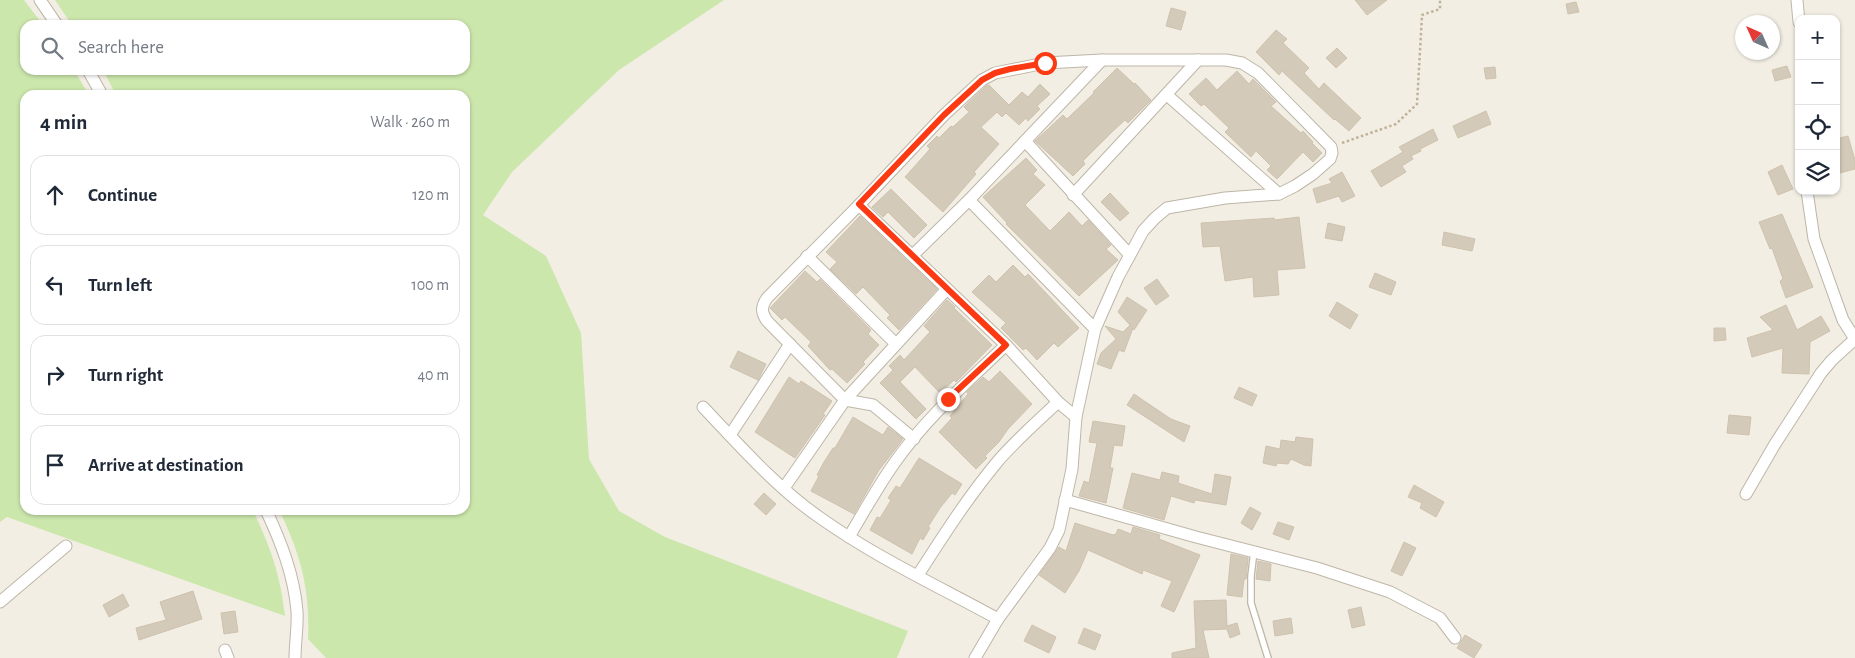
<!DOCTYPE html>
<meta charset="utf-8">
<style>
:root{--surface:#fff;--page:#f2f2f3;--text:#1f2937;--muted:#747a83;--line:#e0e1e3}
body{margin:0;font-family:"Alegreya Sans",sans-serif;background:var(--page);color:var(--text)}
.controls{position:absolute;right:15px;top:15px;display:grid;overflow:hidden;border-radius:10px;box-shadow:0 1px 4px #0004}
.controls button{width:45px;height:45px;display:grid;place-items:center;padding:0;border:0;border-bottom:1px solid var(--line);background:var(--surface);color:var(--text);font:25px sans-serif}
.compass{position:absolute;left:1735px;top:15px;width:45px;height:45px;border-radius:50%;background:var(--surface);box-shadow:0 1px 4px #0004;rotate:315deg}
.stop{position:absolute;width:15px;height:15px;margin:-11px;border:4px solid #fb3912;border-radius:50%;background:#fff}
.stop.end{background:#fb3912;border-color:#fff;box-shadow:0 1px 5px #0008}
.list{margin:0;padding:0;list-style:none}
h2{display:flex;justify-content:space-between;align-items:center;height:65px;margin:0;padding:0 20px;font-size:21px}
h2 small{font-size:16px;font-weight:400;color:var(--muted)}
.list li{display:grid;grid-template-columns:32px 1fr auto;gap:15px;align-items:center;box-sizing:border-box;height:80px;margin:0 10px 10px;padding:0 10px;border:1px solid var(--line);border-radius:15px}
.list b{display:block;font-size:19px;white-space:nowrap}
.list em{font-size:16px;font-style:normal;color:var(--muted)}
.icon{flex:none;width:28px;height:28px;fill:none;stroke:currentColor;stroke-width:2;stroke-linecap:round;stroke-linejoin:round}
.map{position:relative;flex:none;width:1855px;height:658px;overflow:hidden}
.search{position:absolute;background:var(--surface);box-shadow:0 1px 4px #0004;left:20px;top:20px;width:450px;height:55px;display:flex;align-items:center;gap:12px;box-sizing:border-box;padding:0 18px;border-radius:15px;color:var(--muted);font-size:19px}
.panel{position:absolute;background:var(--surface);box-shadow:0 1px 4px #0004;left:20px;top:90px;width:450px;height:425px;border-radius:15px}
.map>svg:first-child{display:block}
</style>
<div class="map">
<svg width="1855" height="658" viewBox="0 0 1855 658">
<rect width="100%" height="100%" fill="#f2eee4"/>
<g fill="#cce7ac">
<path d="M 0,0 L 24,0 L 43,25 L 25,25 L 25,70 L 74,70 L 89,95 L 25,95 L 25,510 L 253,510 C 271,549 280,573 285,616 L 7,517 L 0,522 Z"/>
<path d="M 55,0 L 724,0 L 619,70 L 512,172 L 483,215 L 546,256 L 581,333 L 589,459 L 619,511 L 665,537 L 908,631 L 897,658 L 326,658 L 308,639 C 310,589 301,555 279,510 L 465,510 L 465,95 L 116,95 L 103,70 L 465,70 L 465,25 L 72,25 Z"/>
</g>
<g fill="#d4caba" stroke="#cfc2ad">
<path d="M 1355,0 L 1387,0 L 1367,15 Z"/>
<path d="M 1576,2 L 1579,12 L 1568,14 L 1566,4 Z"/>
<path d="M 1171,8 L 1186,12 L 1181,30 L 1166,26 Z"/>
<path d="M 1276,30 L 1287,39 L 1283,43 L 1309,68 L 1304,73 L 1319,89 L 1324,83 L 1361,118 L 1349,131 L 1335,119 L 1334,120 L 1282,71 L 1279,75 L 1256,52 Z"/>
<path d="M 1337,48 L 1347,58 L 1336,68 L 1326,58 Z"/>
<path d="M 1787,66 L 1791,77 L 1775,81 L 1772,70 Z"/>
<path d="M 1495,67 L 1496,78 L 1486,79 L 1484,68 Z"/>
<path d="M 1117,68 L 1134,84 L 1135,83 L 1151,100 L 1128,123 L 1125,120 L 1113,131 L 1083,161 L 1085,164 L 1073,176 L 1035,141 L 1063,115 L 1067,119 L 1094,93 L 1093,92 Z"/>
<path d="M 1237,71 L 1249,84 L 1253,79 L 1276,102 L 1271,106 L 1301,133 L 1303,131 L 1313,142 L 1312,143 L 1322,153 L 1313,162 L 1303,152 L 1277,179 L 1267,170 L 1271,166 L 1256,151 L 1251,157 L 1225,132 L 1229,128 L 1204,104 L 1201,106 L 1189,94 L 1206,78 L 1217,90 Z"/>
<path d="M 1040,84 L 1050,94 L 1037,106 L 1040,109 L 1028,121 L 1026,118 L 1019,125 L 1006,113 L 1002,117 L 997,112 L 981,127 L 999,144 L 974,172 L 976,174 L 943,212 L 905,177 L 930,149 L 927,146 L 937,136 L 939,138 L 951,126 L 953,127 L 969,112 L 964,107 L 986,86 L 989,85 L 1009,105 L 1022,92 L 1028,97 Z"/>
<path d="M 1486,111 L 1491,124 L 1458,138 L 1453,126 Z"/>
<path d="M 1433,129 L 1438,140 L 1420,149 L 1421,151 L 1411,156 L 1413,159 L 1402,166 L 1406,172 L 1381,187 L 1371,171 L 1403,152 L 1399,147 Z"/>
<path d="M 1848,136 L 1855,160 L 1855,169 L 1836,174 L 1836,139 Z"/>
<path d="M 1026,158 L 1037,170 L 1033,174 L 1045,185 L 1025,205 L 1050,231 L 1069,212 L 1082,226 L 1088,220 L 1111,245 L 1106,249 L 1118,260 L 1079,296 L 1006,224 L 1007,223 L 983,197 Z"/>
<path d="M 1782,165 L 1793,189 L 1778,195 L 1768,172 Z"/>
<path d="M 1342,172 L 1355,196 L 1342,202 L 1339,196 L 1317,203 L 1313,189 L 1332,183 L 1329,179 Z"/>
<path d="M 891,189 L 927,225 L 914,238 L 888,212 L 883,217 L 872,207 Z"/>
<path d="M 1110,193 L 1129,213 L 1120,221 L 1101,202 Z"/>
<path d="M 1782,214 L 1813,287 L 1786,298 L 1780,281 L 1783,279 L 1772,248 L 1770,249 L 1759,222 Z"/>
<path d="M 860,216 L 937,289 L 899,330 L 887,318 L 890,315 L 863,287 L 856,294 L 830,269 L 837,262 L 826,252 Z"/>
<path d="M 1299,217 L 1305,268 L 1277,270 L 1279,295 L 1254,297 L 1253,277 L 1225,281 L 1220,246 L 1203,247 L 1201,223 L 1274,218 L 1275,220 Z"/>
<path d="M 1328,223 L 1345,227 L 1342,241 L 1325,238 Z"/>
<path d="M 1444,232 L 1475,239 L 1472,251 L 1442,245 Z"/>
<path d="M 1013,265 L 1025,277 L 1028,274 L 1079,328 L 1058,347 L 1054,343 L 1037,360 L 1026,348 L 1023,350 L 1001,328 L 1006,323 L 972,292 L 989,275 L 996,282 Z"/>
<path d="M 805,271 L 817,282 L 820,279 L 871,330 L 868,334 L 879,345 L 863,362 L 865,364 L 847,383 L 832,369 L 830,370 L 808,346 L 811,342 L 785,317 L 782,320 L 770,308 Z"/>
<path d="M 1375,273 L 1396,282 L 1391,295 L 1369,287 Z"/>
<path d="M 1157,279 L 1169,296 L 1156,305 L 1144,288 Z"/>
<path d="M 1127,297 L 1147,310 L 1134,330 L 1133,328 L 1124,352 L 1119,350 L 1111,369 L 1097,364 L 1101,353 L 1116,339 L 1105,326 L 1123,332 L 1130,325 L 1118,312 Z"/>
<path d="M 947,300 L 955,307 L 954,308 L 992,345 L 956,382 L 954,380 L 940,393 L 915,367 L 900,382 L 926,409 L 916,419 L 880,383 L 893,370 L 889,366 L 900,355 L 904,360 L 930,332 L 924,326 Z"/>
<path d="M 1337,302 L 1358,315 L 1350,329 L 1329,316 Z"/>
<path d="M 1786,305 L 1797,330 L 1821,316 L 1830,331 L 1810,342 L 1809,374 L 1782,373 L 1783,348 L 1752,357 L 1747,338 L 1773,330 L 1760,317 Z"/>
<path d="M 1714,328 L 1725,328 L 1726,340 L 1714,341 Z"/>
<path d="M 738,351 L 766,364 L 758,380 L 730,367 Z"/>
<path d="M 1000,371 L 1032,404 L 1008,429 L 999,442 L 985,456 L 987,458 L 976,469 L 939,432 L 952,418 L 950,416 L 968,394 L 967,392 L 983,377 L 989,382 Z"/>
<path d="M 789,377 L 799,384 L 801,381 L 832,401 L 823,414 L 825,415 L 795,458 L 755,432 Z"/>
<path d="M 1239,387 L 1257,395 L 1252,406 L 1234,398 Z"/>
<path d="M 1134,394 L 1171,419 L 1190,426 L 1184,442 L 1127,405 Z"/>
<path d="M 1729,415 L 1751,417 L 1749,435 L 1727,433 Z"/>
<path d="M 853,417 L 883,435 L 888,427 L 903,439 L 879,470 L 854,514 L 811,491 L 819,476 L 817,475 L 824,462 L 833,448 L 835,448 Z"/>
<path d="M 1093,421 L 1125,426 L 1122,446 L 1114,445 L 1110,468 L 1113,468 L 1106,503 L 1079,496 L 1084,481 L 1089,483 L 1097,443 L 1089,442 Z"/>
<path d="M 1296,437 L 1313,439 L 1311,466 L 1304,465 L 1291,459 L 1288,464 L 1277,463 L 1276,466 L 1263,463 L 1266,446 L 1280,449 L 1281,440 L 1295,442 Z"/>
<path d="M 919,458 L 962,484 L 955,495 L 952,493 L 940,508 L 928,527 L 930,528 L 923,540 L 920,538 L 912,554 L 870,530 L 877,517 L 880,518 L 891,500 L 888,498 L 896,486 L 900,488 Z"/>
<path d="M 1162,472 L 1179,476 L 1178,483 L 1212,494 L 1215,474 L 1231,477 L 1226,505 L 1195,500 L 1194,503 L 1171,496 L 1164,520 L 1123,508 L 1132,473 L 1160,480 Z"/>
<path d="M 1414,485 L 1444,502 L 1436,517 L 1420,508 L 1422,503 L 1408,497 Z"/>
<path d="M 764,493 L 776,504 L 766,515 L 754,504 Z"/>
<path d="M 1250,507 L 1261,513 L 1252,530 L 1241,523 Z"/>
<path d="M 1278,522 L 1294,527 L 1289,540 L 1273,534 Z"/>
<path d="M 1075,523 L 1113,535 L 1116,534 L 1118,529 L 1131,534 L 1133,527 L 1160,535 L 1159,539 L 1200,555 L 1174,612 L 1161,606 L 1172,581 L 1143,570 L 1142,574 L 1088,550 L 1079,571 L 1065,593 L 1039,575 L 1059,547 L 1066,551 Z"/>
<path d="M 1404,542 L 1416,548 L 1402,576 L 1391,571 Z"/>
<path d="M 1231,554 L 1248,558 L 1246,579 L 1244,579 L 1242,597 L 1227,595 Z"/>
<path d="M 1258,561 L 1271,564 L 1270,581 L 1256,579 Z"/>
<path d="M 193,591 L 202,619 L 139,640 L 136,628 L 166,620 L 160,602 Z"/>
<path d="M 123,594 L 129,606 L 109,617 L 103,605 Z"/>
<path d="M 1226,600 L 1227,626 L 1237,623 L 1240,634 L 1230,638 L 1227,629 L 1203,630 L 1209,658 L 1172,658 L 1172,653 L 1196,648 L 1194,601 Z"/>
<path d="M 1361,607 L 1365,625 L 1352,628 L 1348,610 Z"/>
<path d="M 235,611 L 238,632 L 224,634 L 221,613 Z"/>
<path d="M 1291,618 L 1293,633 L 1275,636 L 1273,621 Z"/>
<path d="M 1032,625 L 1056,637 L 1049,653 L 1024,641 Z"/>
<path d="M 1084,628 L 1101,635 L 1095,650 L 1078,643 Z"/>
<path d="M 1465,635 L 1482,645 L 1474,658 L 1457,648 Z"/>
</g>
<g fill="none" stroke-linecap="round" stroke-linejoin="round">
<defs>
<path id="service" d="M 1254,551 L 1251,576 L 1251,603 L 1268,658"/>
<g id="minor">
<path d="M 40,0 L 57,25"/>
<path d="M 1797,0 L 1799,22"/>
<path d="M 88,70 L 102,95"/>
<path d="M 1167,95 L 1279,194"/>
<path d="M 1025,141 L 1129,254"/>
<path d="M 1073,195 L 1198,60"/>
<path d="M 969,200 L 1095,329"/>
<path d="M 859,205 L 1006,345 L 1058,402 L 1076,417"/>
<path d="M 913,255 L 969,200 L 1102,60"/>
<path d="M 807,256 L 896,344"/>
<path d="M 703,407 C 738,444 777,488 819,517 C 875,557 938,586 998,619"/>
<path d="M 730,435 L 790,344"/>
<path d="M 914,439 L 873,405 L 845,400 L 767,321 C 761,312 761,307 767,298 L 859,205 L 944,115 L 982,80 L 995,73 L 1045,63 L 1102,60 L 1226,60 L 1242,63 L 1258,73 L 1331,147 L 1332,153 L 1330,159 L 1313,174 L 1295,186 L 1279,194 L 1225,198 L 1167,208 L 1155,218 L 1143,231 L 1118,277 L 1095,329 L 1076,417 L 1072,469 L 1059,530 L 1050,548 L 998,619 L 975,658"/>
<path d="M 784,488 L 845,400 L 947,289"/>
<path d="M 1746,494 L 1775,444 L 1821,373 L 1832,360 L 1855,339 L 1843,320 L 1814,239 L 1807,191"/>
<path d="M 1065,500 L 1196,537 L 1317,568 L 1390,592 L 1440,618 L 1455,638"/>
<path d="M 266,510 C 281,542 294,575 297,611 C 298,626 295,643 295,658"/>
<path d="M 849,537 C 863,513 877,488 893,465 C 924,420 966,383 1006,345"/>
<path d="M 918,575 C 943,536 968,497 998,461 C 1016,440 1038,421 1058,402"/>
<path d="M 0,602 L 66,546"/>
<path d="M 225,650 L 228,658"/>
</g>
</defs>
<use href="#service" stroke="#beb6a7" stroke-width="8"/>
<use href="#minor" stroke="#beb6a7" stroke-width="13"/>
<path stroke="#c0b298" stroke-width="2.5" stroke-dasharray="2.5 2.5" stroke-linecap="butt" d="M 1342,143 L 1396,124 L 1417,104 L 1422,15 L 1440,9 L 1440,0"/>
<use href="#service" stroke="#fff" stroke-width="5.5"/>
<use href="#minor" stroke="#fff" stroke-width="11"/>
</g>
<g fill="none" stroke-linecap="round" stroke-linejoin="round">
<path stroke="#fb3912" stroke-width="6" d="M 948,399 L 1006,345 L 859,204 L 944,115 L 982,80 L 995,73 L 1010,69 L 1045,63"/>
</g>
</svg>
<div class="controls">
<button>+</button>
<button>−</button>
<button><svg class="icon" aria-label="locate" viewBox="0 0 24 24"><circle cx="12" cy="12" r="6"/><path d="M12 2v4M12 18v4M2 12h4M18 12h4"/></svg></button>
<button><svg class="icon" aria-label="layers" viewBox="0 0 24 24"><path d="M12 4l9 5-9 5-9-5zM3 14l9 5 9-5"/></svg></button>
</div>
<svg class="compass" viewBox="-18 -18 36 36"><path d="M0-13l5 13h-10z" fill="#e53935"/><path d="M0 13l5-13h-10z" fill="#747a83"/></svg>
<div class="stop" style="left:1045px;top:63px"></div>
<div class="stop end" style="left:948px;top:399px"></div>
<div class="search"><svg class="icon" aria-label="search" viewBox="0 0 24 24"><circle cx="10" cy="10" r="6"/><path d="M15 15l6 6"/></svg>Search here</div>
<section class="panel">
<h2>4 min<small>Walk · 260 m</small></h2>
<ul class="list">
<li><svg class="icon" aria-label="ahead" viewBox="0 0 24 24"><path d="M12 20V5M6 11l6-6 6 6"/></svg><div><b>Continue</b></div><em>120 m</em></li>
<li><svg class="icon" aria-label="left" viewBox="0 0 24 24"><path d="M17 20v-9H6M10 6l-5 5 5 5"/></svg><div><b>Turn left</b></div><em>100 m</em></li>
<li><svg class="icon" aria-label="right" viewBox="0 0 24 24"><path d="M7 20v-9h11M14 6l5 5-5 5"/></svg><div><b>Turn right</b></div><em>40 m</em></li>
<li><svg class="icon" aria-label="arrive" viewBox="0 0 24 24"><path d="M6 21V4h12l-3 4 3 4H6"/></svg><div><b>Arrive at destination</b></div></li>
</ul>
</section>
</div>
